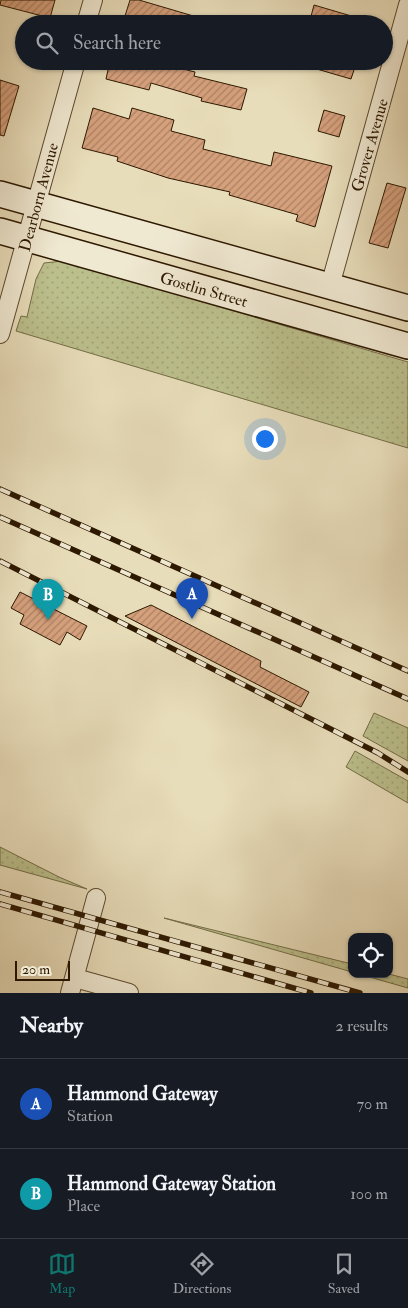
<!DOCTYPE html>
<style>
:root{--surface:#171b24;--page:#242831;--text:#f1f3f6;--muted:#9ea1a6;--line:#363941;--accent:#0f766e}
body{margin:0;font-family:"IM FELL Double Pica",serif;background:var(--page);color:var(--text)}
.controls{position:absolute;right:15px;bottom:15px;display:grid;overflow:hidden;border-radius:10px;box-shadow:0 1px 4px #0004}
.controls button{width:45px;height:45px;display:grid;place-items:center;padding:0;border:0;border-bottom:1px solid var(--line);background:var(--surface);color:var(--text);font:25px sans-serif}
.scale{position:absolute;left:15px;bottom:12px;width:55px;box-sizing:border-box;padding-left:5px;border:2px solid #2d1800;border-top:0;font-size:14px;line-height:18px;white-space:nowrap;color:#2d1800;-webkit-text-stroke:4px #f0e9d2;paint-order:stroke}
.you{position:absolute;left:264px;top:438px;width:18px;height:18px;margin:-12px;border:4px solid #fff;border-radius:50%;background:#1a73e8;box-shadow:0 0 0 8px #1a73e833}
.badge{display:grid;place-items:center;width:32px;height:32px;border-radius:50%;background:var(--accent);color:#fff;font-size:16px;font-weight:700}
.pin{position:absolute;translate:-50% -41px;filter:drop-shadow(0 1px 2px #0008)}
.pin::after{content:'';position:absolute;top:26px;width:18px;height:15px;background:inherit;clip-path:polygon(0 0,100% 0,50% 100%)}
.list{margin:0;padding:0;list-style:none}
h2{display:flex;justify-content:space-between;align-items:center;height:65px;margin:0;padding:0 20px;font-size:21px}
h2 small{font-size:16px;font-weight:400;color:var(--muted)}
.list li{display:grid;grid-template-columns:32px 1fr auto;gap:15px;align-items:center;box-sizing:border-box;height:90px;padding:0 20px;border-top:1px solid var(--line)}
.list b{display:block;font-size:19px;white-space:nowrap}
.list p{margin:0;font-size:16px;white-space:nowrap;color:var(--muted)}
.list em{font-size:16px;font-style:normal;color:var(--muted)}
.icon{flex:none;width:28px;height:28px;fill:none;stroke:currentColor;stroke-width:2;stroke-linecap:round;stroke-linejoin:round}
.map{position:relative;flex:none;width:408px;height:993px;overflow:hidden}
.search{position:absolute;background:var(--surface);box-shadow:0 1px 4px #0004;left:15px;right:15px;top:15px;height:55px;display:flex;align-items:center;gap:12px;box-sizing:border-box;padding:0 18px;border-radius:28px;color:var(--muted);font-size:19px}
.sheet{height:245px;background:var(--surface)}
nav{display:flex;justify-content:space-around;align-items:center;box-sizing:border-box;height:70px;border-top:1px solid var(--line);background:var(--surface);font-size:14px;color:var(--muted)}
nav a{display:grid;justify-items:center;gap:2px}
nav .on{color:var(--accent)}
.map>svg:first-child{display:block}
</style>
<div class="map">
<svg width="408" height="993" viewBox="0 0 408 993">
<defs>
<pattern id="grass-dots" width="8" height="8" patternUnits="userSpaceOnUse" patternTransform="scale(1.25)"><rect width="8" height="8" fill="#bbbf8c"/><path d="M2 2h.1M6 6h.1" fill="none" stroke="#a1a377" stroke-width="1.8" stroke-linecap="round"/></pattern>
<pattern id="building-hatch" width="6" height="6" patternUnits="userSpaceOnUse" patternTransform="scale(1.25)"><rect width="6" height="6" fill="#d5a07c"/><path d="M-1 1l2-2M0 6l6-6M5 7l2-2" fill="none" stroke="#ad8163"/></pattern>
</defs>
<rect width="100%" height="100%" fill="#e8ddba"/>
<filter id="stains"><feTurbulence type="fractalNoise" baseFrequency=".004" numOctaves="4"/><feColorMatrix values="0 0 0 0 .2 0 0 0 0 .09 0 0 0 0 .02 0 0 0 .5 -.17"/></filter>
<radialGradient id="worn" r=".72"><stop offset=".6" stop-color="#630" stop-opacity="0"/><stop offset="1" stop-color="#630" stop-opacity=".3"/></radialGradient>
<g fill="url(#grass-dots)" stroke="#746c46">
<path d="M 63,261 L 408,362 L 408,448 L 16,331 L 21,316 L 27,317 L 36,279 L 44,263 Z"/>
<path d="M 374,713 L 408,728 L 408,761 L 363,736 Z"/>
<path d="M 355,751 L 408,781 L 408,803 L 346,767 Z"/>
<path d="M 0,847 L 59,877 L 87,889 L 0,865 Z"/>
<path d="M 164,918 L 352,964 L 352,972 Z"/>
<path d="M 359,974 L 389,974 L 408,979 L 408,988 Z"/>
</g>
<g fill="url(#building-hatch)" stroke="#2d1800">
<path d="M 1,0 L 55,0 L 50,18 L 0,5 Z"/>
<path d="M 130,0 L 139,0 L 207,20 L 207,24 L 151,24 L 125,16 Z"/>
<path d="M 314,5 L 365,20 L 365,24 L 309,24 Z"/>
<path d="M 110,61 L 152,61 L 195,72 L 194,76 L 247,89 L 241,110 L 201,101 L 202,98 L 151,83 L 149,90 L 106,79 Z"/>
<path d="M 304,61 L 357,61 L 351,79 L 303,65 Z"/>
<path d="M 0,80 L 19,86 L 4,136 L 0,135 Z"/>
<path d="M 93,108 L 129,119 L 132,108 L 174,120 L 171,131 L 205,140 L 203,149 L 271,166 L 274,152 L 332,166 L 315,227 L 296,221 L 298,215 L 229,195 L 230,192 L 168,178 L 117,161 L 118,157 L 82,148 Z"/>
<path d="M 324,110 L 345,116 L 339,137 L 318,131 Z"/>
<path d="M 387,183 L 406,188 L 388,248 L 369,243 Z"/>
<path d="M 20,592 L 87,626 L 80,640 L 67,632 L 60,645 L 20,624 L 24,615 L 11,608 Z"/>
<path d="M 151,605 L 261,661 L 260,667 L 309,692 L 301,707 L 125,616 Z"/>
</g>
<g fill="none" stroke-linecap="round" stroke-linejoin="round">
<defs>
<g id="minor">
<path d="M 86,24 L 93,0"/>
<path d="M 330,286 L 408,5"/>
<path d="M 0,334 L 76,61"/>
<path d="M 75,978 L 129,993"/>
<path d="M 70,993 L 96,898"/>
</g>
<g id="secondary">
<path d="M 0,194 L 408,308"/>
<path d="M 0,231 L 408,346"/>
</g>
</defs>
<use href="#minor" stroke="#5c492e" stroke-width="20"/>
<use href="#secondary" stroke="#2d1800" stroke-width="28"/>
<use href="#minor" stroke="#f0e9d2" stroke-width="18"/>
<use href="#secondary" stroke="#f0e9d2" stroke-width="25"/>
<defs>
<g id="rail">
<path d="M 0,489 L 408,671"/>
<path d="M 0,517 L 408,699"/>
<path d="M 0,561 L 378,753 L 408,772"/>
<path d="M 0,892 L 360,993"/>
<path d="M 0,904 L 311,993"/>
</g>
</defs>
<use href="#rail" stroke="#2d1800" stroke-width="5.5"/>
<use href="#rail" stroke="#f0e9d2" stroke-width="4" stroke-dasharray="11" stroke-linecap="butt"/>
</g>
<g text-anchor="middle" stroke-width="5" stroke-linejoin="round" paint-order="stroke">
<g font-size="16" fill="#2d1800" stroke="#f0e9d2">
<text transform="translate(369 145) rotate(-74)" y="6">Grover Avenue</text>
<text transform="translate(38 197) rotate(-75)" y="6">Dearborn Avenue</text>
<text transform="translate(204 289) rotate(16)" y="6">Gostlin Street</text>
</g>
</g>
<rect width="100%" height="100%" filter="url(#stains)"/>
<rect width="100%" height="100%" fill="url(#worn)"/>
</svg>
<div class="controls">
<button><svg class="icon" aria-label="locate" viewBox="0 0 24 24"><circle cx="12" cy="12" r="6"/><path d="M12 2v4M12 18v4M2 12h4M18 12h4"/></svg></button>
</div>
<div class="scale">20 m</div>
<div class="you"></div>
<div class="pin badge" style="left:192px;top:619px;background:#1a4fb4">A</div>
<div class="pin badge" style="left:48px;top:620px;background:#0f9aa8">B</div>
<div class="search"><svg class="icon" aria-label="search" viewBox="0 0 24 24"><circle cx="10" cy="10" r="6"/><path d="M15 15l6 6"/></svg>Search here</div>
</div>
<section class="sheet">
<h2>Nearby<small>2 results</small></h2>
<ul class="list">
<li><span class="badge" style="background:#1a4fb4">A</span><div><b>Hammond Gateway</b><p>Station</p></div><em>70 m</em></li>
<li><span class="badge" style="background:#0f9aa8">B</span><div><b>Hammond Gateway Station</b><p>Place</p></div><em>100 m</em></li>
</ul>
</section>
<nav>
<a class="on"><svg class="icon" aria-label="map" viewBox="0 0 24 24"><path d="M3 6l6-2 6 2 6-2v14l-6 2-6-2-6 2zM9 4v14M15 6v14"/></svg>Map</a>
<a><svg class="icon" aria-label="directions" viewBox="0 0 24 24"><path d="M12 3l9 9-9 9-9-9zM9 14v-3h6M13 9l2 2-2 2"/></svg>Directions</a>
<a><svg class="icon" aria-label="saved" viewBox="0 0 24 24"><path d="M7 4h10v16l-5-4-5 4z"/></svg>Saved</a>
</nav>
